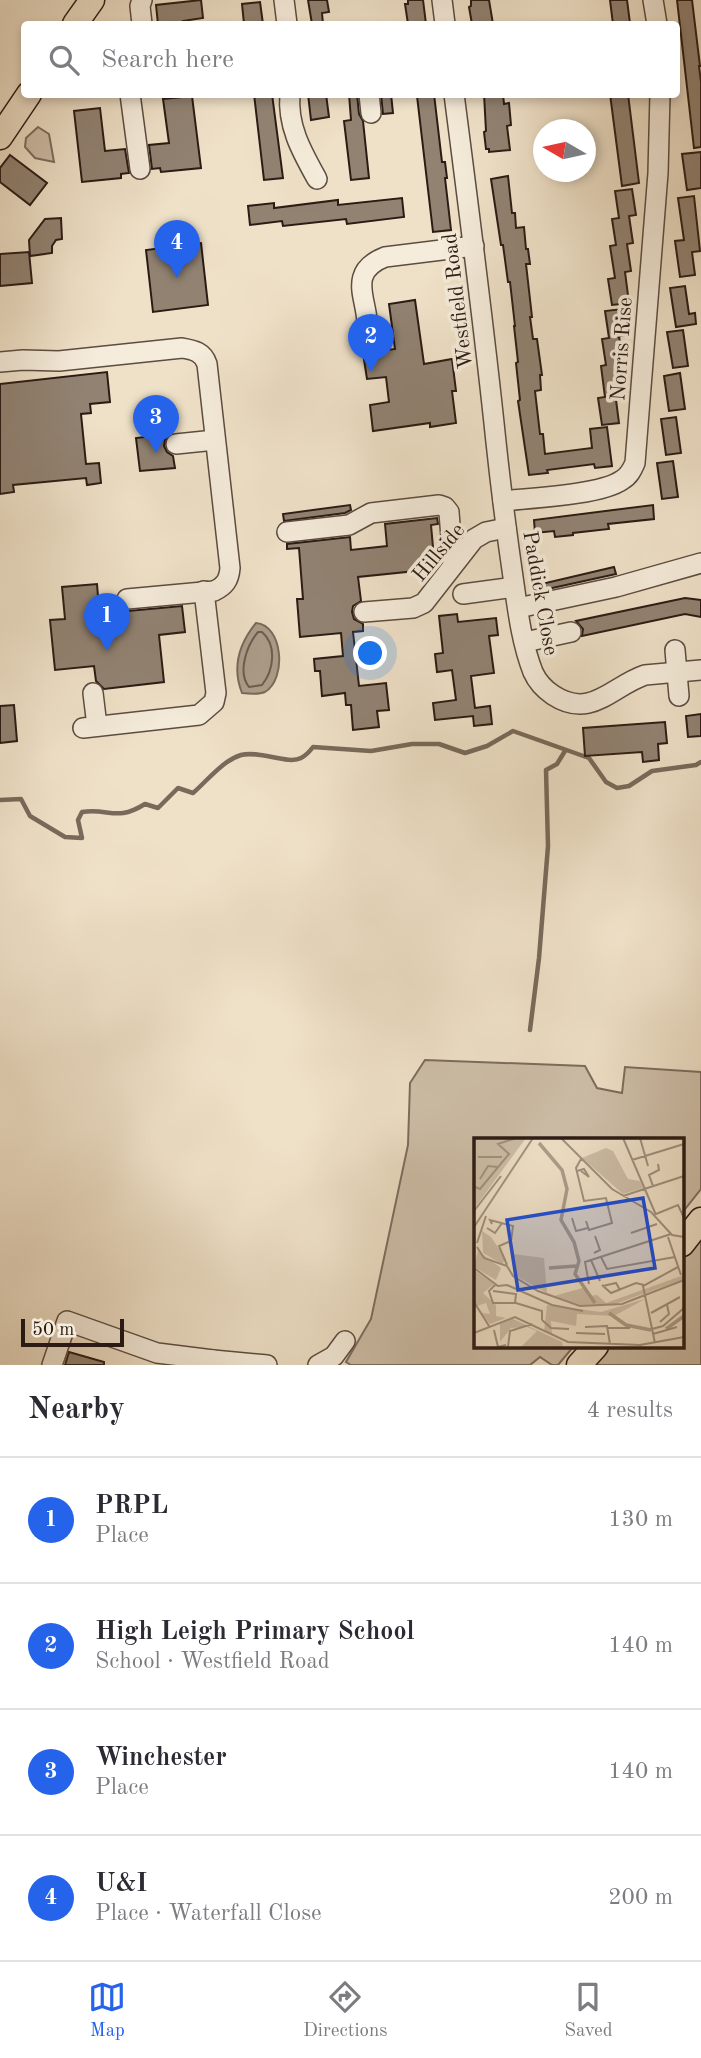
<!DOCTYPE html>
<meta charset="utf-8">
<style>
:root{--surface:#fff;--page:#f7f7f7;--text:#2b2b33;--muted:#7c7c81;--line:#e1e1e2;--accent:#2563eb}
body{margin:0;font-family:"Old Standard TT",serif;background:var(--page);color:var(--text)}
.compass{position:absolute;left:533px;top:119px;width:63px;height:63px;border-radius:50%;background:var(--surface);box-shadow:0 4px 10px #0003;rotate:279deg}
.scale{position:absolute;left:21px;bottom:18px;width:103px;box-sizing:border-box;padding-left:7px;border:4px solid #2b1b14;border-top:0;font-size:19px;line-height:24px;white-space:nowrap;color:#2b1b14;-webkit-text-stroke:5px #f5ecdb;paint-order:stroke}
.you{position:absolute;left:371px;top:654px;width:24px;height:24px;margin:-18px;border:5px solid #fff;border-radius:50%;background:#1a73e8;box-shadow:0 0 0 10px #1a73e833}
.badge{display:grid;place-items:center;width:46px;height:46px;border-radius:50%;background:var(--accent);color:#fff;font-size:23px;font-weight:700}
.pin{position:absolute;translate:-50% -58px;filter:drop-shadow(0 2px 4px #0008)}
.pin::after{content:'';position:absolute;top:37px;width:24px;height:21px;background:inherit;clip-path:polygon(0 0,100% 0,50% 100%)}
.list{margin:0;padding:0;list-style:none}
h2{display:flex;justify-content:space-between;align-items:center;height:91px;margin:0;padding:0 28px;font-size:30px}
h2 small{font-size:23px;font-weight:400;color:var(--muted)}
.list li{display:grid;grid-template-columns:46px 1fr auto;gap:21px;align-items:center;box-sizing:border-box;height:126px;padding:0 28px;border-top:2px solid var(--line)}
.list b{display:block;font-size:26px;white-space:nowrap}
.list p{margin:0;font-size:23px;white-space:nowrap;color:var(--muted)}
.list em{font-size:23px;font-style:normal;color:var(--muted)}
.icon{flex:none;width:38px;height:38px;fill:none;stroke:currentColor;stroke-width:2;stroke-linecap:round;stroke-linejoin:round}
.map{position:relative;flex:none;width:701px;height:1365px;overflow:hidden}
.search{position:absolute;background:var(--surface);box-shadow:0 4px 10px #0003;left:21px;right:21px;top:21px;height:77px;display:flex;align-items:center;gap:18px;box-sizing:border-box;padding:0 24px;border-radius:7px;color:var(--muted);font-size:26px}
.sheet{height:595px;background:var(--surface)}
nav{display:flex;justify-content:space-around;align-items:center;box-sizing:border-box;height:98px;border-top:2px solid var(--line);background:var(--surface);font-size:19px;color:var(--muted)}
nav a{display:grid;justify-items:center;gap:4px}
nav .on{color:var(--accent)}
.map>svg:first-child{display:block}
</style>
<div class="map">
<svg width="701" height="1365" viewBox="0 0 701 1365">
<rect width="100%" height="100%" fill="#efe1c8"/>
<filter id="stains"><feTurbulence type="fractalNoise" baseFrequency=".00286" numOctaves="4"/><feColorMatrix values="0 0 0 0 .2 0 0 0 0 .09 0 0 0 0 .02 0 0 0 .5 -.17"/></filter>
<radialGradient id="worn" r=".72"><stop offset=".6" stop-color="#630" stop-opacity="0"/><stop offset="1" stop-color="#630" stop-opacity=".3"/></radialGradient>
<g fill="#cebfa9" stroke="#7c6d5e" stroke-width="2">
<path d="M 38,127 L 49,134 L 54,162 L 35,158 L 25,147 L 26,138 Z"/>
<path d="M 425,1060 L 585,1066 L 597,1088 L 622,1093 L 625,1067 L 701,1072 L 701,1189 L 682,1213 L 682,1139 L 475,1139 L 475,1346 L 574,1346 L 558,1365 L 552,1365 L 540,1357 L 530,1365 L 351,1365 L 346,1362 L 371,1319 L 408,1145 L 410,1083 Z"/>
<path d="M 701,1234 L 701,1365 L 589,1365 L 605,1346 L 682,1346 L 682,1256 Z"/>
</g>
<path fill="#ac9e8b" stroke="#786a5b" stroke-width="2" d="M 256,623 C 283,625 287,679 265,692 C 258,695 250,694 242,693 C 232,668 239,644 256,623 Z"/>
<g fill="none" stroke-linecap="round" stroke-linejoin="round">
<path stroke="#6c5c50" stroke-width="2" d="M 258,632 L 262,632 C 277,645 274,670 262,685 L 249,687 C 237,672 247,645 258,632 Z"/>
<g stroke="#786a5b" stroke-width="4.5">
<path d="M 0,800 L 21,799 L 30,816 L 65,837 L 82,838 L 78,820 L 82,812 C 110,808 116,822 145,804 L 158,808 L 178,788 L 193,793 C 207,781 222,761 241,755 C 259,750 288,765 301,758 C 305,756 310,751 313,747 L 371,751 L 412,744 L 439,744 L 465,753 L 487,746 L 513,731 L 589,758 L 606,782 L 617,788 L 629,786 L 652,771 L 696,765 L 701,762"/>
<path d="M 530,1030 L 539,958 L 548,846 L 546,770 L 557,764 L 565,751"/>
</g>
</g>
<g fill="#918272" stroke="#2b1b14" stroke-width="2">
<path d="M 201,0 L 203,18 L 183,21 L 184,24 L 158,24 L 156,5 Z"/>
<path d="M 308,0 L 327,0 L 329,12 L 322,13 L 323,24 L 312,24 Z"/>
<path d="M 408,0 L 423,0 L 426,24 L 408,24 L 405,4 L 408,4 Z"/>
<path d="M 471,0 L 489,0 L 493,24 L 472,24 L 469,7 L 471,6 Z"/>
<path d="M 610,0 L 627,0 L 630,23 L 613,24 Z"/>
<path d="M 677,0 L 692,0 L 700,66 L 699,66 L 701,82 L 701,147 L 694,148 Z"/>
<path d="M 260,2 L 263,24 L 244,24 L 242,4 Z"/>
<path d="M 254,94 L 272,94 L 283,178 L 264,180 Z"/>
<path d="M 308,94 L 326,94 L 329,117 L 311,120 Z"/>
<path d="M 349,94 L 357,94 L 359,114 L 363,121 L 369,178 L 351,180 L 344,121 L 351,120 Z"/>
<path d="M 381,94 L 391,94 L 393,113 L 383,114 Z"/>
<path d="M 434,94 L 442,162 L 445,162 L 447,178 L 445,178 L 451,230 L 433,232 L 417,96 Z"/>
<path d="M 484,94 L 503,94 L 504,104 L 509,103 L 511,125 L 507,126 L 510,150 L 489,152 L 489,149 L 486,149 L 484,132 L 486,131 Z"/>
<path d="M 610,94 L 628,94 L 639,183 L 622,186 Z"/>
<path d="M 192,96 L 201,168 L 161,172 L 160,168 L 152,169 L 149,145 L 169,143 L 163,99 Z"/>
<path d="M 100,108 L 105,151 L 125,149 L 129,173 L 121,174 L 121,178 L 82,182 L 74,111 Z"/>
<path d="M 701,152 L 701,188 L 687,190 L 682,154 Z"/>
<path d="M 10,155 L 47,183 L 30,205 L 0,182 L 0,168 Z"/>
<path d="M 508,176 L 512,213 L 515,213 L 516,228 L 524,227 L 526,249 L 528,249 L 530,264 L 526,264 L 532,317 L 530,317 L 533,339 L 537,339 L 542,375 L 540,375 L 541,390 L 535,391 L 540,434 L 543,434 L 545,454 L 592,448 L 590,429 L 607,427 L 612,466 L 595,468 L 594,464 L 547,470 L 548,473 L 529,475 L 518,401 L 520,400 L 516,363 L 518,362 L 514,326 L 515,326 L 510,282 L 508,282 L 503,245 L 501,245 L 491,179 Z"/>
<path d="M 632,189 L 636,215 L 629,216 L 633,243 L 627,244 L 631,271 L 625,272 L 629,303 L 612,305 L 608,279 L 615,278 L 610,246 L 616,245 L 612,219 L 619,218 L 615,191 Z"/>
<path d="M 694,196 L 700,251 L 692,252 L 695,275 L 680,277 L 675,241 L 684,240 L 678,198 Z"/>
<path d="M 402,198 L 404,217 L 347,224 L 346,219 L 283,226 L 282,221 L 250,225 L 248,206 L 274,203 L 274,208 L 338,200 L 338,205 Z"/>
<path d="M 61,218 L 62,239 L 56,240 L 52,246 L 52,253 L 30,256 L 29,240 L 45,219 Z"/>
<path d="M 201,243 L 208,305 L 153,312 L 146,250 Z"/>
<path d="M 29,252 L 32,283 L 0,286 L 0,254 Z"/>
<path d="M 685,286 L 689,314 L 695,313 L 696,324 L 676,327 L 670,288 Z"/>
<path d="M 415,300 L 424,364 L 452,359 L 456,391 L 452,391 L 456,423 L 430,427 L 430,423 L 373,431 L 370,405 L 389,402 L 386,377 L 367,379 L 363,353 L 395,349 L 389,304 Z"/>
<path d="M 622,309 L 626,335 L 616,337 L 619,336 L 623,363 L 618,364 L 622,391 L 615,392 L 619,423 L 602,425 L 598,398 L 605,397 L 601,366 L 606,365 L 602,339 L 609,338 L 605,311 Z"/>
<path d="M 683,330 L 688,366 L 673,368 L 667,332 Z"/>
<path d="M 107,372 L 110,402 L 90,404 L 91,413 L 81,414 L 86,464 L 99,463 L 101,483 L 87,485 L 86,478 L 13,485 L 14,492 L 0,494 L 0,384 Z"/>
<path d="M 680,373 L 685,409 L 669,411 L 664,376 Z"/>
<path d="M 676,417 L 681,453 L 666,455 L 661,419 Z"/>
<path d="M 169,434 L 165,440 L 164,446 L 167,452 L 173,456 L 175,468 L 140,471 L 136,438 Z"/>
<path d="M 673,461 L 678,497 L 662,499 L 657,463 Z"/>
<path d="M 350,505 L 351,510 L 345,513 L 284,521 L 283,514 Z"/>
<path d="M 653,505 L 654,519 L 608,524 L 609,529 L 573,533 L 573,535 L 555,537 L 554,531 L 535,533 L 534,520 Z"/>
<path d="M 437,518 L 438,524 L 431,525 L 435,569 L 358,577 L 361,601 L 353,606 L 352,612 L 354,619 L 363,624 L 363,631 L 353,632 L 359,686 L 386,683 L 389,710 L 377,711 L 379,727 L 353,730 L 351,705 L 346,705 L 345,693 L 322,696 L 320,671 L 315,671 L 314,659 L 343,656 L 341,633 L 300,637 L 297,599 L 303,599 L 299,548 L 287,549 L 287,544 L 350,537 L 351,550 L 387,546 L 385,524 Z"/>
<path d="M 614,567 L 616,574 L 534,592 L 533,586 Z"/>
<path d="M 97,584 L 99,609 L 118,607 L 128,611 L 182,606 L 185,632 L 159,635 L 164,682 L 104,689 L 96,681 L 94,666 L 55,670 L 50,620 L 65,619 L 62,587 Z"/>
<path d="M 685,598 L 701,600 L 701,617 L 685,614 L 582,636 L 583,629 L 576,621 Z"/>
<path d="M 457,614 L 458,622 L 496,618 L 498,635 L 489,636 L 494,673 L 471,676 L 475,708 L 490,706 L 492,724 L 474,726 L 473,716 L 435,720 L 433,703 L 456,700 L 452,670 L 437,672 L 435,654 L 443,653 L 439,616 Z"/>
<path d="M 14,705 L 17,741 L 0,743 L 0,706 Z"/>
<path d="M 701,714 L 701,736 L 688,737 L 686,716 Z"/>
<path d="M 665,722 L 667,743 L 658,744 L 659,760 L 643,762 L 642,752 L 585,756 L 583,728 Z"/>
<path d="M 69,1352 L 104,1362 L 104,1365 L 65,1365 Z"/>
</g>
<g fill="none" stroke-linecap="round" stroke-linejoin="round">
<defs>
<g id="minor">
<path d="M 142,0 L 140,6 L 142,24"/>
<path d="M 284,0 L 287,24"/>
<path d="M 442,0 L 445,24"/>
<path d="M 653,0 L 657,24"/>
<path d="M 130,94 L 140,169"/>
<path d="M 290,94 C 287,126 302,152 317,179"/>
<path d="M 369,94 L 371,113"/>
<path d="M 454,94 C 469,210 484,326 496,442 C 501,489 507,536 514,584 C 518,613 522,644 533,672 C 537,681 544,689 553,695 C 591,720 612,686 645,675 L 701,670"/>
<path d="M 366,332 C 373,306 342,274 385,257 L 474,246"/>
<path d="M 0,362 L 23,360 L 59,361 L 182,348 C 194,350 203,352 207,364 L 230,568 C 229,580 225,586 214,591 L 127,599"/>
<path d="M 176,444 L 215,440"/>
<path d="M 503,501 C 531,498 601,495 622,480 C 629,476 632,470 635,463 L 658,173 L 660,94"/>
<path d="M 287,532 L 349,525 L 371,513 L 439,505 L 445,507 L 449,512 L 453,564"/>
<path d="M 463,594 L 514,587"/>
<path d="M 518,608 L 616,587 L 701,563"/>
<path d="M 364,612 L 413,608 L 424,603 L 474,539 L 486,532 L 506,528"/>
<path d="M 525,642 L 571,632"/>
<path d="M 675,650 L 679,696"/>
<path d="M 93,693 L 97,726"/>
<path d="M 83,728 L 199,715 L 214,702 L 216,693 L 204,591"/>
<path d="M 213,1360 L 267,1365"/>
<path d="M 52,1365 L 67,1321 L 157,1353 L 213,1360 L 213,1365"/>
<path d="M 318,1365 L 334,1356 L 345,1341"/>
</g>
<g id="major">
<path d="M 75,24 L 92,0"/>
<path d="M 0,137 L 29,94"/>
<path d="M 682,1244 L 701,1220"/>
<path d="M 579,1365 L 596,1346"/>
</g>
</defs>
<use href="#minor" stroke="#5c4c41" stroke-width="22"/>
<use href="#major" stroke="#2b1b14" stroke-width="27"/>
<use href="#minor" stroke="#f5ecdb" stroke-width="19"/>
<use href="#major" stroke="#efe1c8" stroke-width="24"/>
</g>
<g text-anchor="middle" stroke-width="7" stroke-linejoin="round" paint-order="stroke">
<g font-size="21" fill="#2b1b14" stroke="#f5ecdb">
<text transform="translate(457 301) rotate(-97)" y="7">Westfield Road</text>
<text transform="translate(621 349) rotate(-86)" y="7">Norris Rise</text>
<text transform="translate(438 552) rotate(-50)" y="7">Hillside</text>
<text transform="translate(541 593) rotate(80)" y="7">Paddick Close</text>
</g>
</g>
<g transform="translate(474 1138)">
<rect width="210" height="210" fill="#efe1c8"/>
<path d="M 0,0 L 52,0 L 0,71 ZM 132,10 L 139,13 L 154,41 L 166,43 L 169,50 L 149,56 L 108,20 ZM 8,93 L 17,99 L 32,121 L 28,126 L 9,115 ZM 4,113 L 27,130 L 22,142 L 0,129 ZM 39,116 L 70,120 L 73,155 L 42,138 ZM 0,132 L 20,146 L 9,155 L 22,167 L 22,178 L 32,180 L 16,186 L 7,175 L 16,176 L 12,165 L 3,168 L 0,162 ZM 210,137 L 210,141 L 141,166 L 107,167 L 80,158 L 112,149 L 115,158 L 123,157 L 132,165 ZM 171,161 L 140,178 L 103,176 L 102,188 L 77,183 L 78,196 L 70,193 L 73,167 L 127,174 ZM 37,180 L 88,204 L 89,210 L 46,210 L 63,193 L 53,189 L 37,190 L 26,204 L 26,185 Z" fill="#cebfa9"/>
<path fill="none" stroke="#ac9e8b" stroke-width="3.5" d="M 65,5 L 88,32 L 93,51 L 87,82 L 100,104 L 105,123 L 101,136 L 121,165M 75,130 L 102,128M 135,175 L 152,187 L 177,192M 192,191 L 210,178"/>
<path fill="none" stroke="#a19280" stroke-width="2" d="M 87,0 L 138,51 L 177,74 L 198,97 L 210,99M 149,0 L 182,77M 166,0 L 174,28M 4,19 L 28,19M 107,21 L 102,30 L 110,63 L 132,60 L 138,85 L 115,92 L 112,83M 158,22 L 210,6M 103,33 L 110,31 L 115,39 L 107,33M 6,41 L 14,28 L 24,29M 179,48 L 175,37 L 185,32 L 184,26M 1,49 L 6,51 L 35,16 L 24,6 L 42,0M 149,58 L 210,38M 0,73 L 27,38M 182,76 L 204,67 L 210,80M 98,80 L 102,93 L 114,90M 18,86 L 16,82 L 39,88 L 37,103 L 25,108 L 33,127M 0,89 L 59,0M 13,90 L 21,95 L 28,85M 157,95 L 183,86M 194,99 L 207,137M 3,105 L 12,78M 3,109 L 10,120 L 33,128 L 39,138 L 64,153 L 106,168 L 148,166 L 210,142M 120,115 L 126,112 L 121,98M 127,119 L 133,131 L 201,119M 117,122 L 126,143M 0,130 L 24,148 L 33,147 L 78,167 L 109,173M 22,146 L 15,153 L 19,165 L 42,165 L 68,173 L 68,182M 115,146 L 111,124 L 197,96M 128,147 L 137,155 L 162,145 L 170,147M 129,148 L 142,145 L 146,152M 19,153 L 42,156 L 41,165M 0,164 L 15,188M 177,175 L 206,159M 68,182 L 77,190 L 95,191M 186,184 L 195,176 L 193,167M 111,189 L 133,188 L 136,206M 134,190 L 156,190M 178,191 L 189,188 L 210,170M 20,192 L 24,209 L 32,207M 0,195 L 41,179 L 94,204 L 166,207 L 210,199M 102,195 L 131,196M 179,196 L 203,189M 181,205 L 169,148 L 204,129M 34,209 L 36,193 L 58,186"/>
<path fill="#1d4ed8" fill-opacity="0.15" stroke="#1d4ed8" stroke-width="3.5" d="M 169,60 L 181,130 L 44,152 L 33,82 Z"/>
<rect width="210" height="210" fill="none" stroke="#2b1b14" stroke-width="3.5"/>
</g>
<rect width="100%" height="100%" filter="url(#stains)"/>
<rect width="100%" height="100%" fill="url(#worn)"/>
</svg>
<svg class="compass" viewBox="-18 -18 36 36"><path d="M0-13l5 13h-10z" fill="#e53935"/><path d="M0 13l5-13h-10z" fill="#7c7c81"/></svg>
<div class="scale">50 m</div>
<div class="you"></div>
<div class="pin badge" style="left:107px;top:651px">1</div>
<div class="pin badge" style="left:371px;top:372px">2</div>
<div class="pin badge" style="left:156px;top:453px">3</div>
<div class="pin badge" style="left:177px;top:278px">4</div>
<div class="search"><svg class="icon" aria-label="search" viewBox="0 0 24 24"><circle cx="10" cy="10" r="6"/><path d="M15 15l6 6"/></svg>Search here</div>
</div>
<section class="sheet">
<h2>Nearby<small>4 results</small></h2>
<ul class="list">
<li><span class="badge">1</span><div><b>PRPL</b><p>Place</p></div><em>130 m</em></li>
<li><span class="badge">2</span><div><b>High Leigh Primary School</b><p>School · Westfield Road</p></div><em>140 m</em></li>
<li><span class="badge">3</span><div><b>Winchester</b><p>Place</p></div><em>140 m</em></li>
<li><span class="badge">4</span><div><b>U&amp;I</b><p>Place · Waterfall Close</p></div><em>200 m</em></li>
</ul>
</section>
<nav>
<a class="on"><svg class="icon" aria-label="map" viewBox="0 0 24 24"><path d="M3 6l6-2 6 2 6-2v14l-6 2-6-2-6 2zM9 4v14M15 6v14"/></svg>Map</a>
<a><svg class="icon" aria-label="directions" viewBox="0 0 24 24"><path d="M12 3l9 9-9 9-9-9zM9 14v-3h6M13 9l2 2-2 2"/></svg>Directions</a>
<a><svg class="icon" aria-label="saved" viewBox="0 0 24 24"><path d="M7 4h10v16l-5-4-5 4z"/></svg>Saved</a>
</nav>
